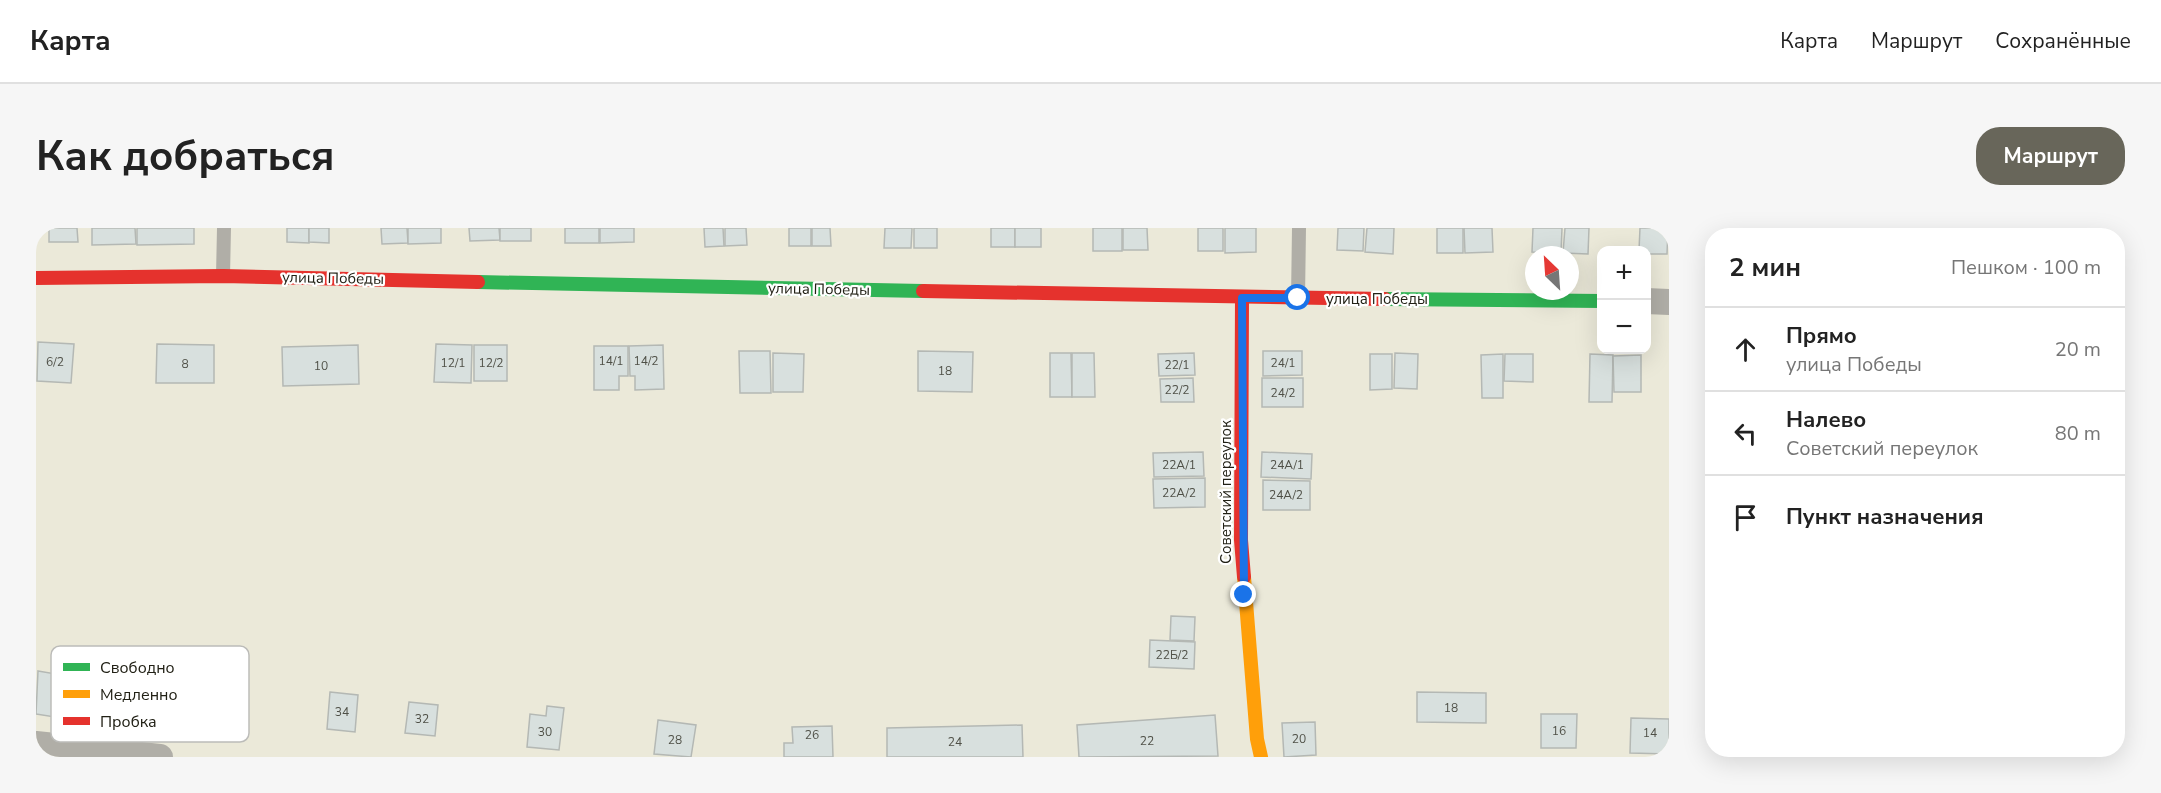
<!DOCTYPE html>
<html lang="ru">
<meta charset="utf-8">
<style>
:root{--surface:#fff;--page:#f6f6f6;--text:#222;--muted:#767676;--line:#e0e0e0;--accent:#68665a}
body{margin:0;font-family:"Nunito Sans",sans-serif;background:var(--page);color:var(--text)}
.controls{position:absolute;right:18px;top:18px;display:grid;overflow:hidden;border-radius:12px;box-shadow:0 6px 24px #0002}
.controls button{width:54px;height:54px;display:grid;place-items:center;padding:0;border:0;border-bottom:2px solid var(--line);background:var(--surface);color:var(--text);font:30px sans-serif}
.compass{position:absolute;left:1489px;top:18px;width:54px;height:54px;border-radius:50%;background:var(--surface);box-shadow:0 6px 24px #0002;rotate:335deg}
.stop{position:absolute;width:18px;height:18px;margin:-14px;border:4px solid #1a73e8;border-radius:50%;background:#fff}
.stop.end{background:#1a73e8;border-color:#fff;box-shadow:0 2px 6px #0008}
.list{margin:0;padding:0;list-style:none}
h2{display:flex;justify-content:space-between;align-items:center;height:78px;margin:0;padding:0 24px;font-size:26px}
h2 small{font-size:20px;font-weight:400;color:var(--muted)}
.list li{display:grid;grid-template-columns:39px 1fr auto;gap:18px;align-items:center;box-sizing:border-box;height:84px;padding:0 24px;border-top:2px solid var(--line)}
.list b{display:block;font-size:22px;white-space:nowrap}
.list p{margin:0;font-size:20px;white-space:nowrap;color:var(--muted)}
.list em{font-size:20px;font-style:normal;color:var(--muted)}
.icon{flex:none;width:33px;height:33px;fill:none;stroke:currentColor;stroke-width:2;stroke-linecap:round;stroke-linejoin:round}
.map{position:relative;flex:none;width:1633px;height:529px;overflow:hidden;border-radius:24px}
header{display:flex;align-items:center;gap:36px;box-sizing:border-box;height:84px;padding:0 30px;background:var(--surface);border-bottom:2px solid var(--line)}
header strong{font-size:28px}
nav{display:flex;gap:33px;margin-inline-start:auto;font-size:21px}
.intro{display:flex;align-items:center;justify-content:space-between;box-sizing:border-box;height:144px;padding:0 36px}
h1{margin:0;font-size:42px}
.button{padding:15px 27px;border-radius:24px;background:var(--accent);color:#fff;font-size:21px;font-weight:700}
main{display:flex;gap:36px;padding:0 36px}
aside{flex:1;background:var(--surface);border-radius:24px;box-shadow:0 6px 24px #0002}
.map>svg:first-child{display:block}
</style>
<header>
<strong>Карта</strong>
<nav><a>Карта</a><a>Маршрут</a><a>Сохранённые</a></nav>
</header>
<div class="intro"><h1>Как добраться</h1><a class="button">Маршрут</a></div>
<main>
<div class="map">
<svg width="1633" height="529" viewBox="0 0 1633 529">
<rect width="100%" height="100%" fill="#ebe9d9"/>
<g fill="#d8e0de" stroke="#b4b8b4" stroke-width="1.5">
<path d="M 13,0 L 41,0 L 42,14 L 13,14 Z"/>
<path d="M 56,0 L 99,0 L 100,16 L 56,17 Z"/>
<path d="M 101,0 L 158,0 L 158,16 L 101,17 Z"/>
<path d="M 251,0 L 273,0 L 273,15 L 251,14 Z"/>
<path d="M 273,0 L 293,0 L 293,15 L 273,14 Z"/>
<path d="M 345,0 L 371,0 L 372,15 L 346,16 Z"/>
<path d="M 372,0 L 405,0 L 405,15 L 372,16 Z"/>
<path d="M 433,0 L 463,0 L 464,12 L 434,13 Z"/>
<rect x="464" y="0" width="31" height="13"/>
<rect x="529" y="0" width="34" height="15"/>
<path d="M 564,0 L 598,0 L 598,14 L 564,15 Z"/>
<path d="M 668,0 L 687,0 L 688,18 L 669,19 Z"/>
<path d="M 689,0 L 710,0 L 711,17 L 689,18 Z"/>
<rect x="753" y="0" width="22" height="18"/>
<path d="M 776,0 L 794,0 L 795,18 L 776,18 Z"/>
<path d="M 849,0 L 876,0 L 875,20 L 848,20 Z"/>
<rect x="878" y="0" width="23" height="20"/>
<rect x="955" y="0" width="24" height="19"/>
<rect x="979" y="0" width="26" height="19"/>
<rect x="1057" y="0" width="29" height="23"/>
<path d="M 1087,0 L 1111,0 L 1112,22 L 1087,22 Z"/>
<rect x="1162" y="0" width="25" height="23"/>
<path d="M 1189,0 L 1220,0 L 1220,24 L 1189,25 Z"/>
<path d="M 1302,0 L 1328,0 L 1327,23 L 1301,22 Z"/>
<path d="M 1331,0 L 1358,0 L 1357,26 L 1329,24 Z"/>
<rect x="1401" y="0" width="26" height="25"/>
<path d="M 1428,0 L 1456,0 L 1457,24 L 1429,25 Z"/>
<path d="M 1497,0 L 1526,0 L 1525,25 L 1496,24 Z"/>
<path d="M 1529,0 L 1553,0 L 1552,26 L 1527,25 Z"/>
<path d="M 1604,0 L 1632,0 L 1631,26 L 1610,26 L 1610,22 L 1603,22 Z"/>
<path d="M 2,114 L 38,116 L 35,155 L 1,153 Z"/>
<path d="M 121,116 L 178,117 L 178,155 L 120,155 Z"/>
<path d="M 400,116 L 436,117 L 435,155 L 398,154 Z"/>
<path d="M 322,117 L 323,156 L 247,158 L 246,119 Z"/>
<rect x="438" y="117" width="33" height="36"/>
<path d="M 627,117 L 628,161 L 599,162 L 599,148 L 594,148 L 593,118 Z"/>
<path d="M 558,118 L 592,118 L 592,148 L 583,148 L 583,162 L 558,162 Z"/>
<path d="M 703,123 L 734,123 L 735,165 L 704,165 Z"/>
<path d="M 882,123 L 937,124 L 936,164 L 882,163 Z"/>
<path d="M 1227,123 L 1266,123 L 1266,147 L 1227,148 Z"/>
<path d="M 737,125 L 768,126 L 767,164 L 737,164 Z"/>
<path d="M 1014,125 L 1035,125 L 1036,169 L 1014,169 Z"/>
<path d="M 1036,125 L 1058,125 L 1059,169 L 1036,169 Z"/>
<path d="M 1158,125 L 1159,147 L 1123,148 L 1122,126 Z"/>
<path d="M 1359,125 L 1382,126 L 1381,161 L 1358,160 Z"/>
<path d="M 1334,126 L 1356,126 L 1356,161 L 1334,162 Z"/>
<path d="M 1467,126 L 1467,170 L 1446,170 L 1445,127 Z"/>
<path d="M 1469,126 L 1497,126 L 1497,154 L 1468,153 Z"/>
<path d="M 1554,126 L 1577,127 L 1576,174 L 1553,174 Z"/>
<path d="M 1605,127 L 1605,164 L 1578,164 L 1577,128 Z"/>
<path d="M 1157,150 L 1158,174 L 1125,174 L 1124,151 Z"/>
<rect x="1226" y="150" width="41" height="29"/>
<path d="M 1167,224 L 1168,248 L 1118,249 L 1117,225 Z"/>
<path d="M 1226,224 L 1276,226 L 1275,251 L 1225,249 Z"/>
<path d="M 1169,250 L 1169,279 L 1118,280 L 1117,251 Z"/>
<path d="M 1227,252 L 1274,253 L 1274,282 L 1227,282 Z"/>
<path d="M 1135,388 L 1159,389 L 1158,413 L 1134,412 Z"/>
<path d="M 1114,412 L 1159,414 L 1158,441 L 1113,439 Z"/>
<path d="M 2,443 L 32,448 L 25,490 L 0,486 Z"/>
<path d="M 294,464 L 322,467 L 319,504 L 291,501 Z"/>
<path d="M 1381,464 L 1450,465 L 1450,495 L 1381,494 Z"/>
<path d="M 373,474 L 402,477 L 399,508 L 369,505 Z"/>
<path d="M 511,478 L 528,480 L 523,522 L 491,519 L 494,486 L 510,488 Z"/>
<path d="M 1505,486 L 1541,486 L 1540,520 L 1505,520 Z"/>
<path d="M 1179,487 L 1182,528 L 1043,529 L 1041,497 Z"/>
<path d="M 1595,490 L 1633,491 L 1633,526 L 1594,525 Z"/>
<path d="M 622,492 L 660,497 L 655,529 L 618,526 Z"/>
<path d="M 1279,494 L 1280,527 L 1248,529 L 1246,495 Z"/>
<path d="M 986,497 L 987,529 L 851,529 L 851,500 Z"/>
<path d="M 796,498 L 797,529 L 748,529 L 748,515 L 757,515 L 756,499 Z"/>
</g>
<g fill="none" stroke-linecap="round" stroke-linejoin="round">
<g stroke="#b0aea7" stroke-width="14">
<path d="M 187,48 L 188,0"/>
<path d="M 1262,71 L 1263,0"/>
</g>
<g stroke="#b0aea7" stroke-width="26">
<path d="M 1610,73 L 1633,74"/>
<path d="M 0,516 L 124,529"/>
</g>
<g stroke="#30b455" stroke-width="14">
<path d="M 442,54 L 887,63"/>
<path d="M 1349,71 L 1566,73"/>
</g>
<path stroke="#ff9f0a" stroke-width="14" d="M 1208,349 L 1221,511 L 1225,529"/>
<g stroke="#e5322d" stroke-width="14">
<path d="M 0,50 L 187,48 L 442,54"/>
<path d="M 887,63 L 1349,71"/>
<path d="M 1206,70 L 1205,312 L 1208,349"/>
</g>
</g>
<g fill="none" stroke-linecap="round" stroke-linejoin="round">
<path stroke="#1a73e8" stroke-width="8" d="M 1208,367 L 1206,70 L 1262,70"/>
</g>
<g text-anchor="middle" stroke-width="4.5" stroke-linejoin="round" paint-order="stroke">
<g font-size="12" fill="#4f5047">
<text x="575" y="137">14/1</text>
<text x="610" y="137">14/2</text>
<text x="19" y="138">6/2</text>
<text x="417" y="139">12/1</text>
<text x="455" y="139">12/2</text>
<text x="1247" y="139">24/1</text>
<text x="149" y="140">8</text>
<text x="1141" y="141">22/1</text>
<text x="285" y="142">10</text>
<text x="909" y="147">18</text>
<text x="1141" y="166">22/2</text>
<text x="1247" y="169">24/2</text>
<text x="1143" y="241">22А/1</text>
<text x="1251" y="241">24А/1</text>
<text x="1143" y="269">22А/2</text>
<text x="1250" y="271">24А/2</text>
<text x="1136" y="431">22Б/2</text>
<text x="1415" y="484">18</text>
<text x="306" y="488">34</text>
<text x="386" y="495">32</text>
<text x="1523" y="507">16</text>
<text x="509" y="508">30</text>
<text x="1614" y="509">14</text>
<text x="776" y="511">26</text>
<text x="1263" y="515">20</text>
<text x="639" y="516">28</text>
<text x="1111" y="517">22</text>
<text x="919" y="518">24</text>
</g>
<g font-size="15" fill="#212015" stroke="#fff">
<text transform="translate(297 50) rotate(1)" y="5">улица Победы</text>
<text transform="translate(783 61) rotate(1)" y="5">улица Победы</text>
<text x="1341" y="76">улица Победы</text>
<text transform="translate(1190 264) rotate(-90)" y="5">Советский переулок</text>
</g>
</g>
<rect x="15" y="418" width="198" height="96" rx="9" fill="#fff" stroke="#bcbcb9" stroke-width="1.5"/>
<rect x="27" y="435" width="27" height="8" fill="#30b455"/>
<rect x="27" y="462" width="27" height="8" fill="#ff9f0a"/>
<rect x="27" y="489" width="27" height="8" fill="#e5322d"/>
<g font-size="16" fill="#212015">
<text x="64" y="445">Свободно</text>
<text x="64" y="472">Медленно</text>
<text x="64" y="499">Пробка</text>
</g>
</svg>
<div class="controls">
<button>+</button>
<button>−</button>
</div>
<svg class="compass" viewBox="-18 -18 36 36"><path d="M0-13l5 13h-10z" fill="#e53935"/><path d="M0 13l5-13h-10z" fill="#767676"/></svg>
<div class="stop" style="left:1262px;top:70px"></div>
<div class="stop end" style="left:1208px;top:367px"></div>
</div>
<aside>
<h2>2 мин<small>Пешком · 100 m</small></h2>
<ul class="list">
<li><svg class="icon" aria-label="ahead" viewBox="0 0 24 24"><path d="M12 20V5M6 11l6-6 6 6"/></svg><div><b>Прямо</b><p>улица Победы</p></div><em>20 m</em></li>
<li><svg class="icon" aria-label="left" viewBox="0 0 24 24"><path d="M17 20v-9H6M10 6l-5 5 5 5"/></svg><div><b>Налево</b><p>Советский переулок</p></div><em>80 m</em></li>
<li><svg class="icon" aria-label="arrive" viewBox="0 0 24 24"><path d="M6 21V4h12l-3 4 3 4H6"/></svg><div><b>Пункт назначения</b></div></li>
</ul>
</aside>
</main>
